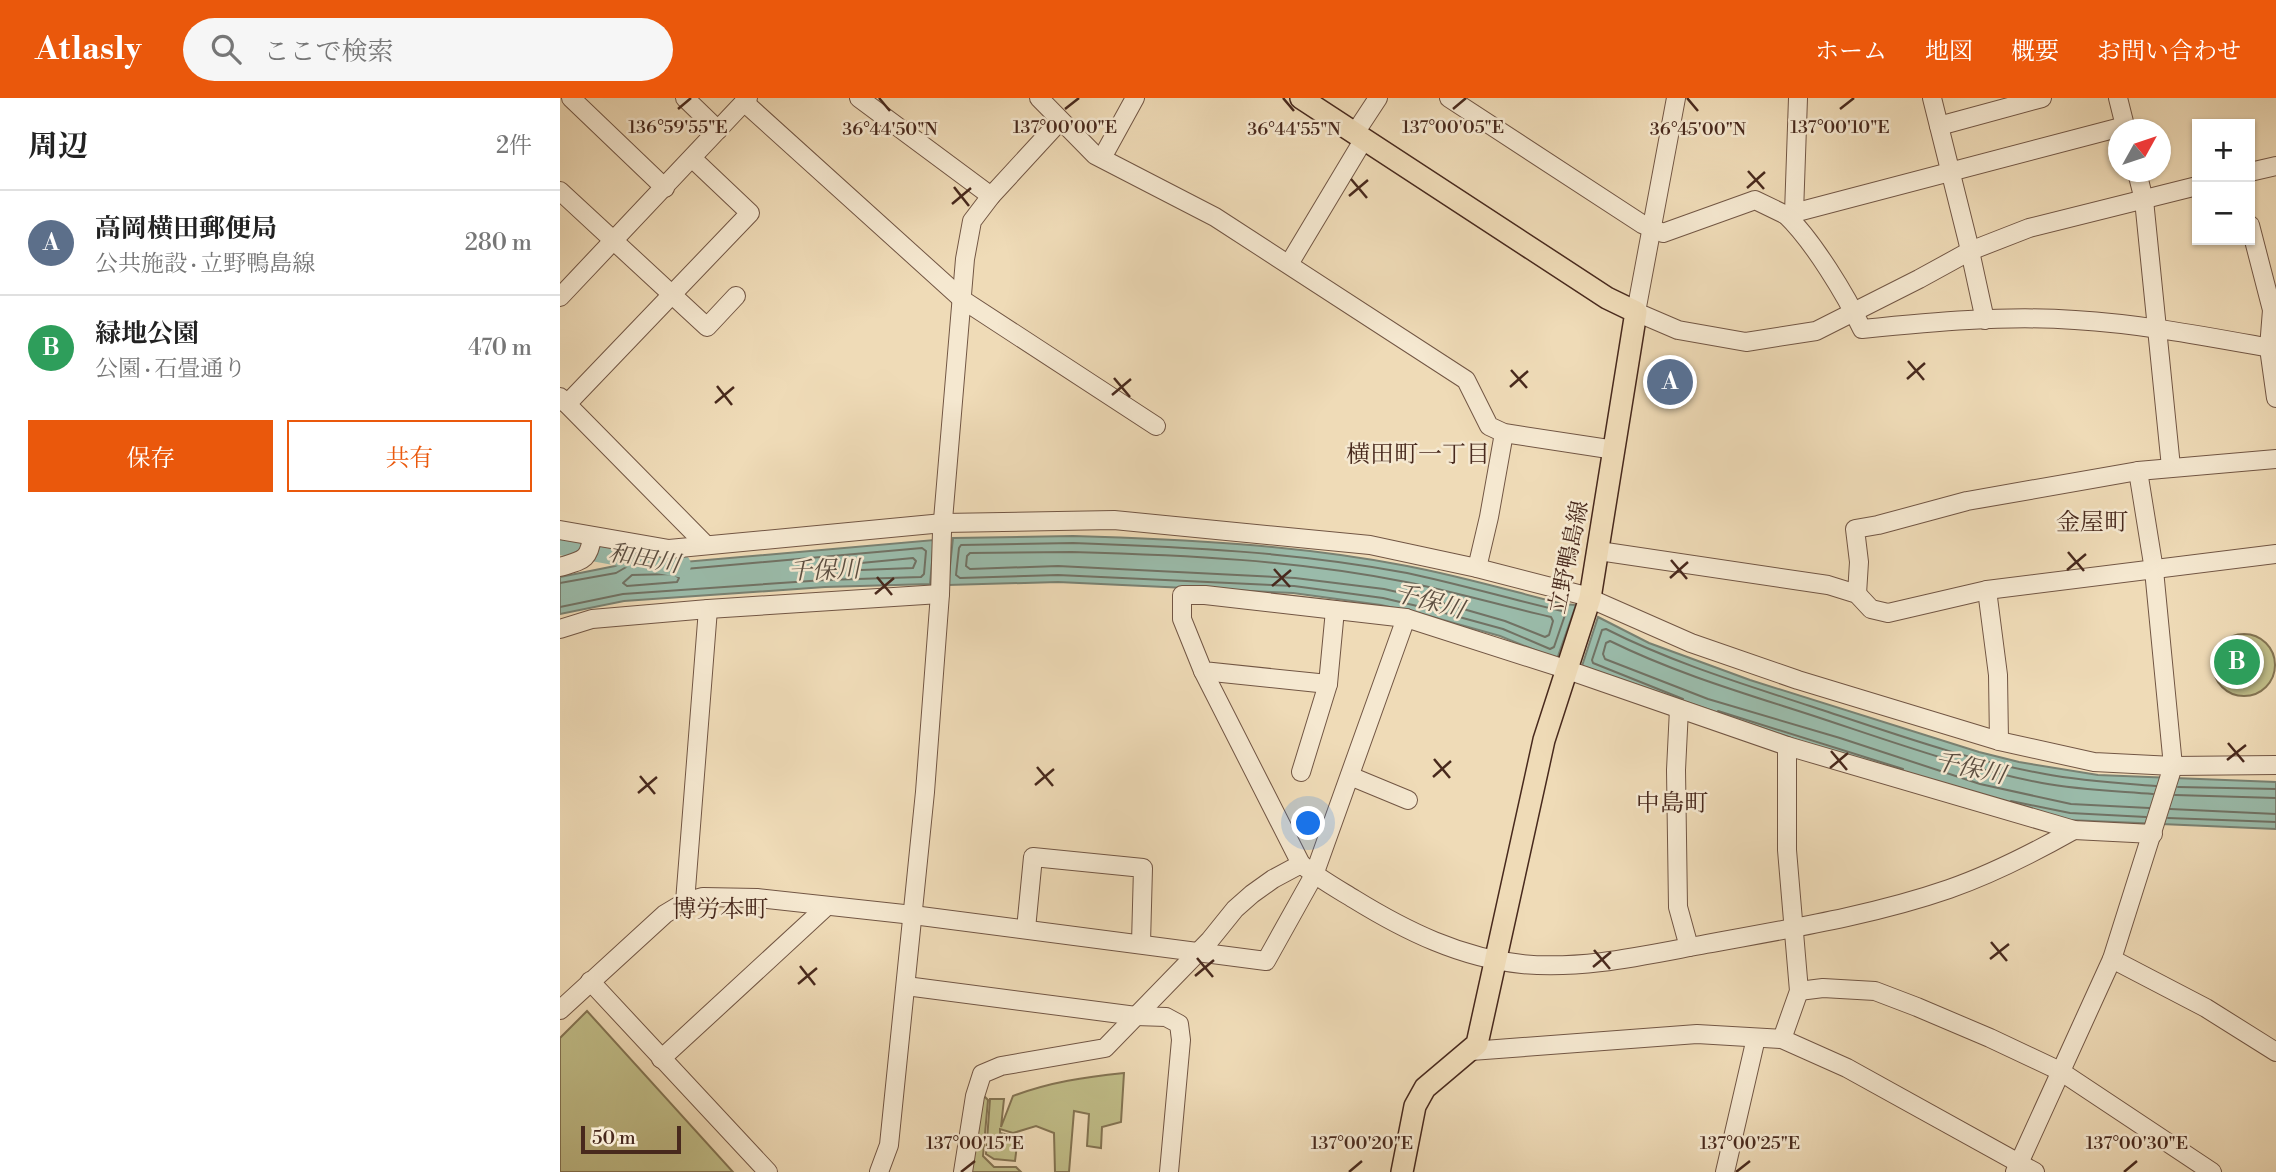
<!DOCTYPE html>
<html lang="ja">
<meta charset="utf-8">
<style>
:root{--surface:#fff;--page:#f6f6f6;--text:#222;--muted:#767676;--line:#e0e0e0;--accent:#ea580c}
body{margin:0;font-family:"Libre Bodoni","Noto Serif JP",serif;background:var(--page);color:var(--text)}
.controls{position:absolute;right:21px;top:21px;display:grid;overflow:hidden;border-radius:0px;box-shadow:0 2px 5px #0004}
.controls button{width:63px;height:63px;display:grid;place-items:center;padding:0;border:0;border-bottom:2px solid var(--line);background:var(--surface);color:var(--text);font:35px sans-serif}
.compass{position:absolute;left:1548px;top:21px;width:63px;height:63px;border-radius:50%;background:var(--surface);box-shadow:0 2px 5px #0004;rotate:50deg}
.scale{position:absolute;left:21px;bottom:18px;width:100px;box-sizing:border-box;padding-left:7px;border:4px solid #48291d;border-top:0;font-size:19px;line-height:24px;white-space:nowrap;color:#48291d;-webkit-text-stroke:5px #f5e8d0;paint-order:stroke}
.you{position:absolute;left:749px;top:726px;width:24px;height:24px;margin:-18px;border:5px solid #fff;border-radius:50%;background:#1a73e8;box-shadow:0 0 0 10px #1a73e833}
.badge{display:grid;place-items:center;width:46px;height:46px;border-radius:50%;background:var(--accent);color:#fff;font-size:23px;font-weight:700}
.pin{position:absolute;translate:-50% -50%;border:4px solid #fff;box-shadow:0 2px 7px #0006}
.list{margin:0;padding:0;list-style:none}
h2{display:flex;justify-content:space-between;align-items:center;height:91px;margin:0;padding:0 28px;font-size:30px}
h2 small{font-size:23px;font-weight:400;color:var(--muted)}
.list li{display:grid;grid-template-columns:46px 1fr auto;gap:21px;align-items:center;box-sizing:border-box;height:105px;padding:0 28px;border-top:2px solid var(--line)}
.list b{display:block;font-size:26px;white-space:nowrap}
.list p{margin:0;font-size:23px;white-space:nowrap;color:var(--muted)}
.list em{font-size:23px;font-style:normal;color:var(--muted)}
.actions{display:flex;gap:14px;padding:21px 28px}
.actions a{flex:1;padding:16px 0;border:2px solid var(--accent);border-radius:0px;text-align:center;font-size:24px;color:var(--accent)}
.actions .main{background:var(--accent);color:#fff}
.icon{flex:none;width:38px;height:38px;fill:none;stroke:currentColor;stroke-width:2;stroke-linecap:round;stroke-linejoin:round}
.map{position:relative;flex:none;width:1716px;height:1074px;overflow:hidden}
header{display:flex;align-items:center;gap:42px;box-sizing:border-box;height:98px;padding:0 35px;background:var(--accent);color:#fff}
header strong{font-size:33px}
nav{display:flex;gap:38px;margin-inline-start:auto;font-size:24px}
.search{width:490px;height:63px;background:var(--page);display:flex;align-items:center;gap:18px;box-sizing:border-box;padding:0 24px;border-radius:38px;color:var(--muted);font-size:26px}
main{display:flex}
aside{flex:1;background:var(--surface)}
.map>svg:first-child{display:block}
</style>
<header>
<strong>Atlasly</strong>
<div class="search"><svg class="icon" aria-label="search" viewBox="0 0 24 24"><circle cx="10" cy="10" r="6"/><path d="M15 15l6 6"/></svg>ここで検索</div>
<nav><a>ホーム</a><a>地図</a><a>概要</a><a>お問い合わせ</a></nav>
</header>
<main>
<aside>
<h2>周辺<small>2件</small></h2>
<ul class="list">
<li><span class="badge" style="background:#5c6f8a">A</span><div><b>高岡横田郵便局</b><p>公共施設 · 立野鴨島線</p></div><em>280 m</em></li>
<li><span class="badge" style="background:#2e9e5b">B</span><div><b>緑地公園</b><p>公園 · 石畳通り</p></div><em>470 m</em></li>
</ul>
<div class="actions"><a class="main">保存</a><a>共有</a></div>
</aside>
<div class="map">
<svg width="1716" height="1074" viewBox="0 0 1716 1074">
<rect width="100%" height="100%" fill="#efdbb7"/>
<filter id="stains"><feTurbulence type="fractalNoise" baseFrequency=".00286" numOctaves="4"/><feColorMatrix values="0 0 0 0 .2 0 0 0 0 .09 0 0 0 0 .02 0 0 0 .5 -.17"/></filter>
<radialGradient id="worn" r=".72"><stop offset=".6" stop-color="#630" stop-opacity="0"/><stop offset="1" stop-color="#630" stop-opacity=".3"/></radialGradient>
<g fill="#c1be89" stroke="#847453" stroke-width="2">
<circle cx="1684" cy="567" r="31"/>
<path d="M 27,913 L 173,1074 L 0,1074 L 0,940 Z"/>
<path d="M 564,975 L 561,1024 L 542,1029 L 541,1050 L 527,1048 L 529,1016 L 514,1013 L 509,1074 L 495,1074 L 494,1035 L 476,1028 L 453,1035 L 440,1031 L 440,1035 L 458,1039 L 455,1063 L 434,1061 L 426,1056 L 430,1001 L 444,1001 L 441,1029 L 453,998 C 490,984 525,979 564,975 Z"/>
<path d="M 424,998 L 428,1002 L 423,1058 L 434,1069 L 456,1069 L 461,1074 L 411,1074 L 418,1002 Z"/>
</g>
<g fill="#9abbaa" stroke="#798172" stroke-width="2">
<path d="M 513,438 C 624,441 738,447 847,468 C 900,478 951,493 1003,506 L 1016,507 L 997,561 L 940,538 L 869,518 L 821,507 L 733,495 L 498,484 L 388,487 L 393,440 Z"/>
<path d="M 374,442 L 370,486 L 265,489 L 64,503 L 0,516 L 0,479 L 55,468 L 60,466 L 62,460 L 86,462 L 121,459 L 124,464 Z"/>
<path d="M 1038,519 L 1089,545 L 1190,582 L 1419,654 L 1459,664 L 1538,677 L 1716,684 L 1716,731 L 1509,722 L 1275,655 L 1022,568 Z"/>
</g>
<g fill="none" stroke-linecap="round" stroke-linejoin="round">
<g stroke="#717264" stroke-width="2">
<path d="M 513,445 C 624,449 737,454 847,475 C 899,486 950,501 1002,513 L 1005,517 L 994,549 L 990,551 L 943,531 L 870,511 L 823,500 L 734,488 L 498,477 L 400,480 L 396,477 L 399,450 L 401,447 Z"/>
<path d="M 512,454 C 623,457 737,462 846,484 C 895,494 943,508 991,519 L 993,523 L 989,537 L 985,539 L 945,523 L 872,502 L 824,491 L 735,480 L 498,468 L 410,471 L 406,468 L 407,458 L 410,455 Z"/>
<path d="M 353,460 L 356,463 L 353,470 L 301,472 L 298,469 L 301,465 Z"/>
<path d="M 113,476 L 119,480 L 117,484 L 67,488 L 63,485 L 72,477 Z"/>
<path d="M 0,485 L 56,475 L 68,468 L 115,467 L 125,471 L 362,450 L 366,453 L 364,476 L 361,479 L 265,482 L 63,496 L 0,509"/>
<path d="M 1123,601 L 1033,565 L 1032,562 L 1042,532 L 1046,531 C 1111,564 1180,585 1250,608 C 1327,633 1405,662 1485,676 C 1522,683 1558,685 1596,688"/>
<path d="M 1158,613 L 1343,671"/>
<path d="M 1618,689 L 1716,691"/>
<path d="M 1615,697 L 1716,700"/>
<path d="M 1451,703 L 1510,715 L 1586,719"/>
<path d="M 1589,710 L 1511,706 L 1420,686 L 1280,640 L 1148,601 L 1045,561 L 1043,556 L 1046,545 L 1050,543 C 1115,575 1183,595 1251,617 C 1327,642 1403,670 1482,685 C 1519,692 1556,693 1593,696"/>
<path d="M 1610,711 L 1716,716"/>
<path d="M 1608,720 L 1716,724"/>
</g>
<path stroke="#9abbaa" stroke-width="24" d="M 0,445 L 119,467"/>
<defs>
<g id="minor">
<path d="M 11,0 L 105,90"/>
<path d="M 125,0 L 158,32"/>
<path d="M 299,0 L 431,98"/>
<path d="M 479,0 L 535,57 L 655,119 L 906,282 L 929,328 L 944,335 L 1055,352"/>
<path d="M 889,0 L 1082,126 L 1103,135 L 1195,102 L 1226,117 L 1565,28"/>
<path d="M 1116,0 L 1076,214 L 1118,232 L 1186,244 L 1256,233 L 1359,181 L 1410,153 L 1469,130 L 1637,88"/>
<path d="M 1372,0 L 1408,144 L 1425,222"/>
<path d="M 1558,0 L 1566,32"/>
<path d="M 184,4 L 403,202 L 596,328"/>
<path d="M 1379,28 L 1482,0"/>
<path d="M 795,35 L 818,0"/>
<path d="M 542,60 L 575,0"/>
<path d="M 1577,74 L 1584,102 L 1611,369"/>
<path d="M 1690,74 L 1716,68"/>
<path d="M 0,93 L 147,229 L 176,198"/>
<path d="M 1234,115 L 1238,0"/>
<path d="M 1226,117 C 1253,143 1286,197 1302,231 C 1372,224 1445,217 1515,222 C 1583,226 1649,239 1716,251"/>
<path d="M 1690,127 L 1712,212 L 1709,250 L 1716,300"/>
<path d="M 729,166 L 804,41"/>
<path d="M 0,199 L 188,0"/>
<path d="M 0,299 L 145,446"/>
<path d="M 7,306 L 190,115 L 133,61"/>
<path d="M 0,432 L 109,451 L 383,425 L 554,422 L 810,447 L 917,470 L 1022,497 L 1131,545 L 1238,582 L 1439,643 L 1534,664 L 1613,668 L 1716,667"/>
<path d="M 1039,453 L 1268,487 L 1297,496 L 1311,511 L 1328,515 L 1427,492 L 1716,456"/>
<path d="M 0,469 C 22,462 29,463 32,439"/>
<path d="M 917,470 L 929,419 L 944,335"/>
<path d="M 1427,492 L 1438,577 L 1439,643"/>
<path d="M 1297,496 L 1299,464 L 1295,431 L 1318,427 L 1407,403 L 1578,373 L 1716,361"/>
<path d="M 0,531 L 32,521 L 148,511 L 380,496"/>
<path d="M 643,573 L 741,766"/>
<path d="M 768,586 L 643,573 L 622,521 L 622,497 L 645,497 L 846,520 L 999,569 L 1227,648 L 1514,732 L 1593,736"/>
<path d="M 1119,611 L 1116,672 L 1118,809 L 1129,849"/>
<path d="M 741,674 L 768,586 L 775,512"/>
<path d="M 790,678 L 848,702"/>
<path d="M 125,804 L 148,511"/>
<path d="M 466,831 L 473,759 L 583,770 L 581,845"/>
<path d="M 1552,861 L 1646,910 L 1716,954"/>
<path d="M 30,883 L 208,1074"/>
<path d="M 346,888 L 576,918 L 606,919 L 619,926 L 621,942 L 609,1074"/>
<path d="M 1239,893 L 1263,890 L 1315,893 L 1357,909 L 1430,940 L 1500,973 L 1652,1074"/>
<path d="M 0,912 L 105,816 L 125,804 L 143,799 L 197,800 L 353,817 L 706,863 L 754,777 L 846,520"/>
<path d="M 1222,941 L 1239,893 L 1227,752 L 1227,648"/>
<path d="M 911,953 L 1137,936 L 1222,941 L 1287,970 L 1475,1074"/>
<path d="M 101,961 L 267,808"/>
<path d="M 319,1074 L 329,1047 L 365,694 L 380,496 L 382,434 L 405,161 L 412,123 L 431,98 L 500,23"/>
<path d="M 403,1074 L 415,998 L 422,976 L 441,968 L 545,950 L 650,842 L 675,811 L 692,796 L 713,781 L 741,766 C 758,780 776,790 794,801 C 846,833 901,860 962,866 C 1023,872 1086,857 1146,846 C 1227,831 1311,818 1389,791 C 1432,776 1475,754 1514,732"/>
<path d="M 1165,1074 L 1196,940"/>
<path d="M 1455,1074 L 1552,861 L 1613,668 L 1594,472 L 1578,373"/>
</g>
<path id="major" d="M 741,0 L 1047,200 L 1076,214 L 1030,500 L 984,642 L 917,946 L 865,990 L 855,1008 L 842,1074"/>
</defs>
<use href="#minor" stroke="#725644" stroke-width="20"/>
<use href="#major" stroke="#48291d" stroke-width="24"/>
<use href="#minor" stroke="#f5e8d0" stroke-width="18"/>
<use href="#major" stroke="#efdbb7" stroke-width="21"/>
</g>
<path fill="none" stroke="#48291d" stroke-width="2.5" d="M 319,0 L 330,13M 723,0 L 734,13M 1127,0 L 1138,13M 118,11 L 131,0M 505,11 L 519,0M 893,11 L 906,0M 1280,11 L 1294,0M 1188,73 L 1204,91M 791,81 L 807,100M 394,89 L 409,108M 1187,90 L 1205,74M 789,98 L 808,82M 392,106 L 411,90M 1348,263 L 1364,282M 951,272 L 967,290M 554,280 L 570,299M 1347,281 L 1365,265M 157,288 L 172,307M 950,289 L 968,273M 552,297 L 571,281M 155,305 L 174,289M 1508,454 L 1524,473M 1111,462 L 1127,481M 714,471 L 730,489M 1507,472 L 1526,456M 317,479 L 332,497M 1110,480 L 1128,464M 712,488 L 731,472M 315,496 L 334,480M 1668,645 L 1684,664M 1271,653 L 1287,672M 874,661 L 890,680M 1667,662 L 1686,647M 477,669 L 493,688M 1270,670 L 1288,655M 80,678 L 95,696M 873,679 L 891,663M 475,687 L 494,671M 78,695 L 97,679M 1431,844 L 1447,863M 1034,852 L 1050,871M 637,860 L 653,879M 1430,861 L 1449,846M 240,868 L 255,887M 1033,869 L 1051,854M 635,878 L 654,862M 238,886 L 257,870M 401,1074 L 415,1063M 789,1074 L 802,1063M 1176,1074 L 1190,1063M 1564,1074 L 1577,1063"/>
<g text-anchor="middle" stroke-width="5" stroke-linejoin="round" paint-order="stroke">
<g font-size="23" fill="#48291d" stroke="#f5e8d0">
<text transform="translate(1008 459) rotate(-78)" y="8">立野鴨島線</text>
</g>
<g font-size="24" fill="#48291d" stroke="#f5e8d0">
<text x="858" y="364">横田町一丁目</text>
<text x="1532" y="432">金屋町</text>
<text x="1112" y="713">中島町</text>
<text x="160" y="819">博労本町</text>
</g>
<g font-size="24" font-style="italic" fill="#5c4e40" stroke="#f5e8d0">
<text transform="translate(84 460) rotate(10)" y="8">和田川</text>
<text transform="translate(264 472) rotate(-2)" y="8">千保川</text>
<text transform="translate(869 503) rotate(15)" y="8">千保川</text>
<text transform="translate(1410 670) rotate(12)" y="8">千保川</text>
</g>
</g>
<g font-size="18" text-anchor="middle" fill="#48291d" stroke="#f5e8d0" stroke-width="5" stroke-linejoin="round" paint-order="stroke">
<text x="118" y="35">136°59'55"E</text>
<text x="505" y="35">137°00'00"E</text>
<text x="1280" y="35">137°00'10"E</text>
<text x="893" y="35">137°00'05"E</text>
<text x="330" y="37">36°44'50"N</text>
<text x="734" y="37">36°44'55"N</text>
<text x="1138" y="37">36°45'00"N</text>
<text x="415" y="1051">137°00'15"E</text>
<text x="802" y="1051">137°00'20"E</text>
<text x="1190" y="1051">137°00'25"E</text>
<text x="1577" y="1051">137°00'30"E</text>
</g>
<rect width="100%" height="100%" filter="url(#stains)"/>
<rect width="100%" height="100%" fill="url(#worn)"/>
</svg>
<div class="controls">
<button>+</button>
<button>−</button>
</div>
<svg class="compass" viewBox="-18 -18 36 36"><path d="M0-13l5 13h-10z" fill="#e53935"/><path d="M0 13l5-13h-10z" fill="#767676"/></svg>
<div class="scale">50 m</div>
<div class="you"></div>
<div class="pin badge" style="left:1110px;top:284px;background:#5c6f8a">A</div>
<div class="pin badge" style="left:1677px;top:564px;background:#2e9e5b">B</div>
</div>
</main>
